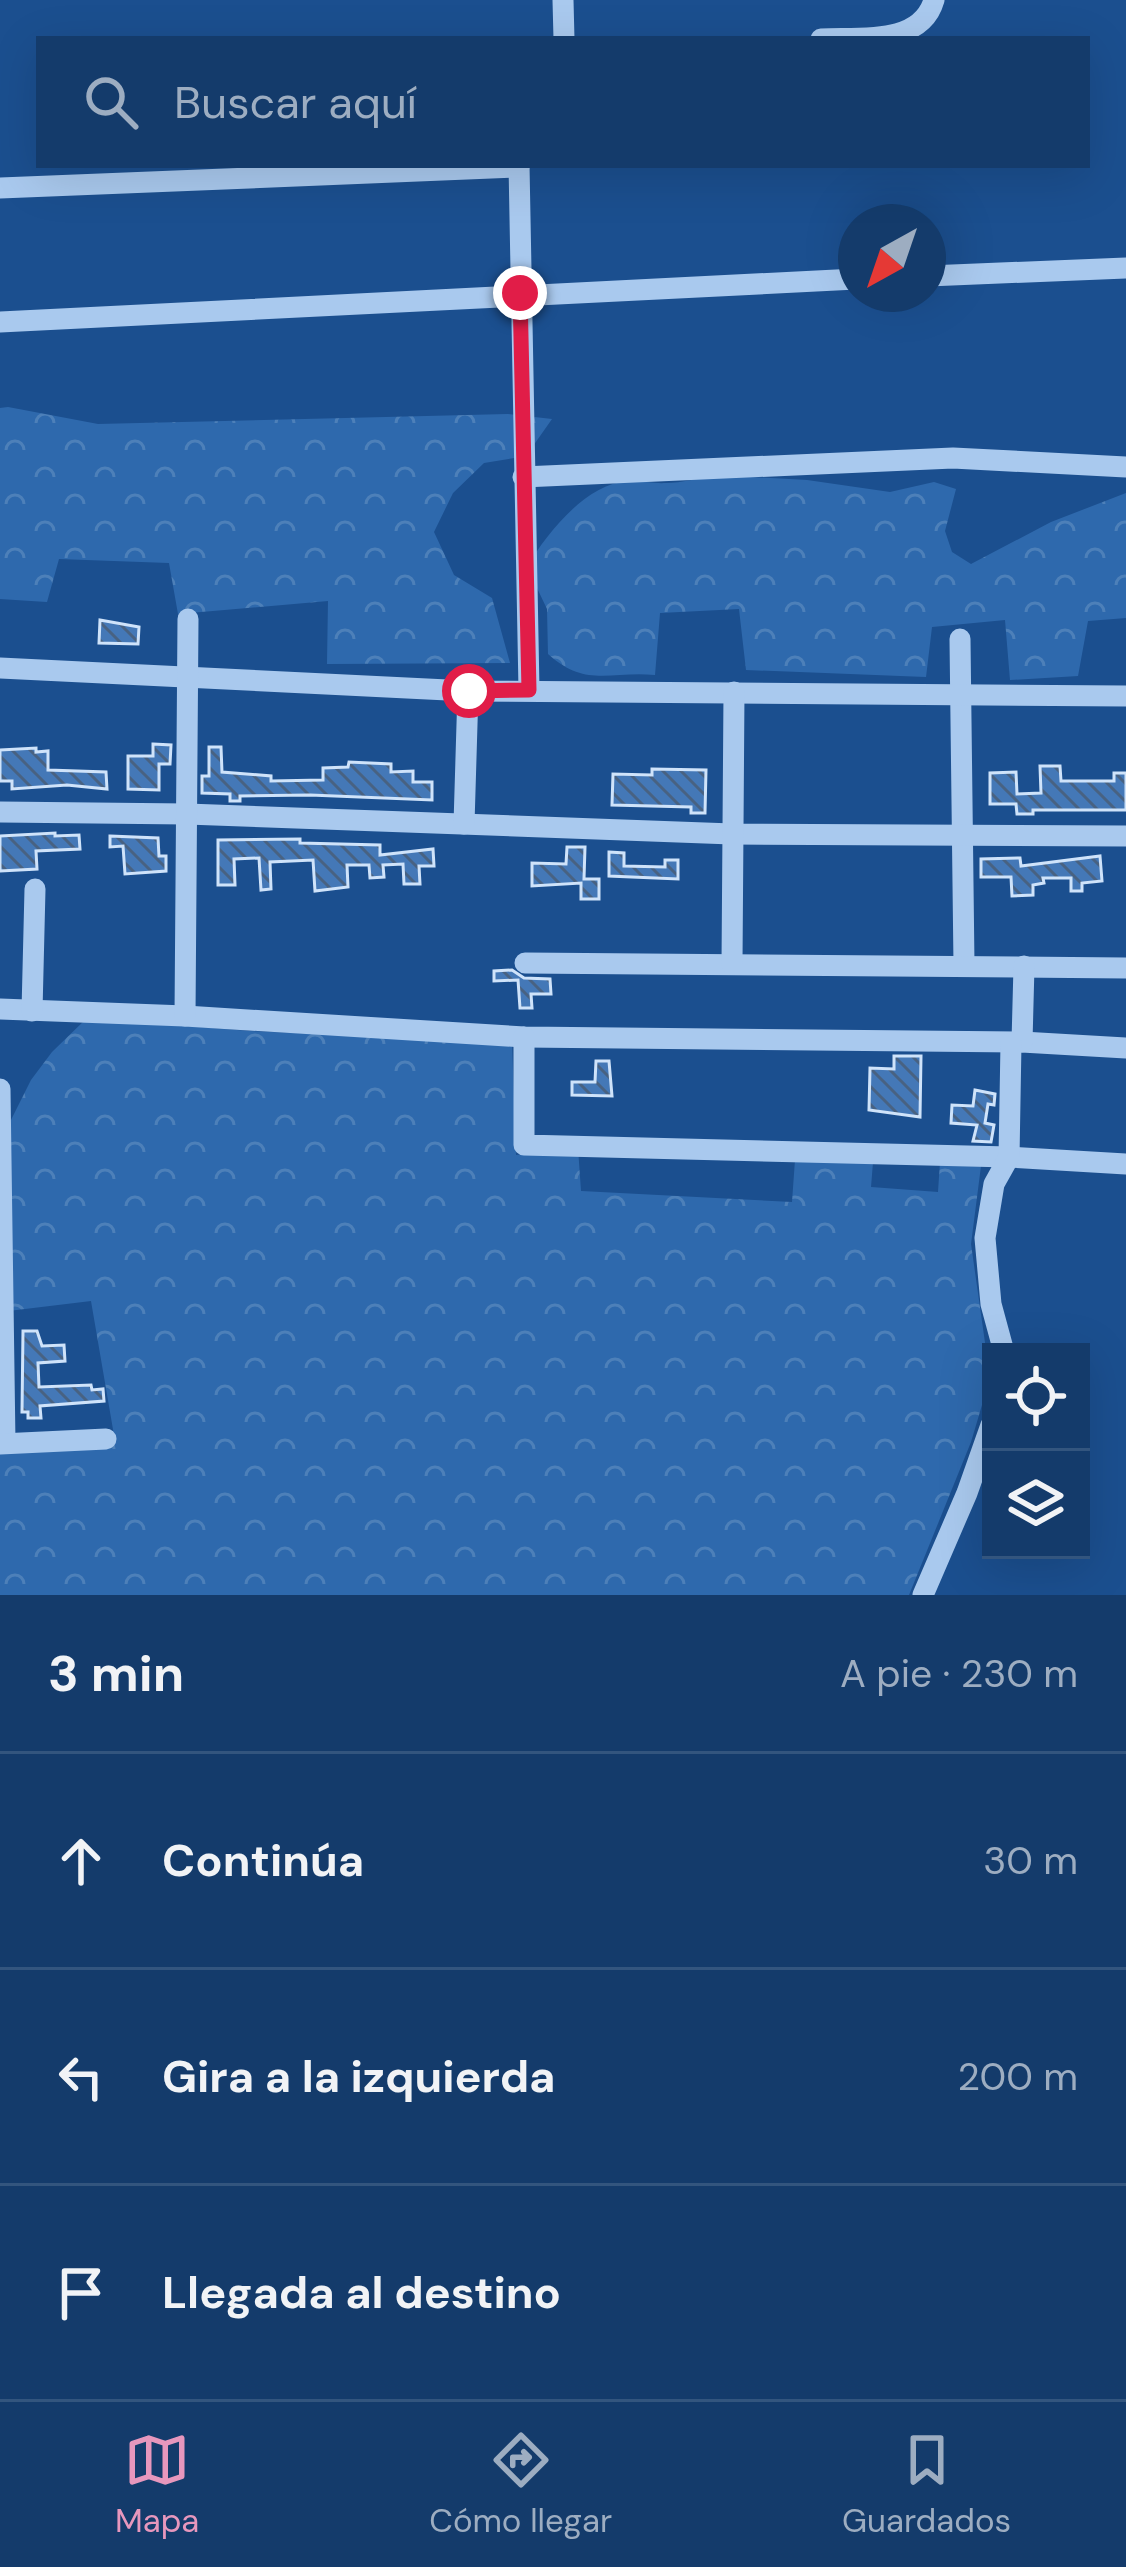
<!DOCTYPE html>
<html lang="es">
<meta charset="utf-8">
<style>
:root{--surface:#143b6b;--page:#1d4271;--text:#f1f3f6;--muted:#9dadc1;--line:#33557e;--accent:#e797bd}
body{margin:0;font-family:"DM Sans",sans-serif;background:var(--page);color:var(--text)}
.controls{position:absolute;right:36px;bottom:36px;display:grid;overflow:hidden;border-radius:0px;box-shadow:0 12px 48px #0002}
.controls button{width:108px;height:108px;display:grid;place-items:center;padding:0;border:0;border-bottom:3px solid var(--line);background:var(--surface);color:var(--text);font:60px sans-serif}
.compass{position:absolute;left:838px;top:204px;width:108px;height:108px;border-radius:50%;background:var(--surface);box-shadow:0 12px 48px #0002;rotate:220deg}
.stop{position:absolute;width:36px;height:36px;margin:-27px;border:9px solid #e11d48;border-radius:50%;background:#fff}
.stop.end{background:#e11d48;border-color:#fff;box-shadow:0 3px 12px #0008}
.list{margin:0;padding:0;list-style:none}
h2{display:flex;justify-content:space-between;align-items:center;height:156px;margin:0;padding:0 48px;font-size:51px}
h2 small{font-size:39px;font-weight:400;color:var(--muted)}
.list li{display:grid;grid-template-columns:78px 1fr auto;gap:36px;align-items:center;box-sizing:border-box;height:216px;padding:0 48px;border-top:3px solid var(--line)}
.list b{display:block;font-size:45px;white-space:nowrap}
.list em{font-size:39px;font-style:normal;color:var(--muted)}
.icon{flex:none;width:66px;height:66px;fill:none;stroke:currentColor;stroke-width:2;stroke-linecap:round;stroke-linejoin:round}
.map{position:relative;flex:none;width:1126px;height:1595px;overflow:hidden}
.search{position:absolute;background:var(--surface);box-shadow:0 12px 48px #0002;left:36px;right:36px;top:36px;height:132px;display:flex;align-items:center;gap:30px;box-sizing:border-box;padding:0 42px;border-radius:0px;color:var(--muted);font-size:45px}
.sheet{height:804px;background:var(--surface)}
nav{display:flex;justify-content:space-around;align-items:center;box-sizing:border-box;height:168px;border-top:3px solid var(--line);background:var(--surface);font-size:33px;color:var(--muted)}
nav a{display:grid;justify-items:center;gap:6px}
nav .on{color:var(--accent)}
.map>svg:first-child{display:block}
</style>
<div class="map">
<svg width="1126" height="1595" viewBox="0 0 1126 1595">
<defs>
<pattern id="forest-crowns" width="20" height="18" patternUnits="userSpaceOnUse" patternTransform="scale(3)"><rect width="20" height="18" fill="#2e69ad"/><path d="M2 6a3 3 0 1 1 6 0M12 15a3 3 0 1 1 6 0" fill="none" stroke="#4d80b9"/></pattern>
<pattern id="building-back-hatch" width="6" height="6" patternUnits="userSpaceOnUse" patternTransform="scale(3)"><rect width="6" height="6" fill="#4478b7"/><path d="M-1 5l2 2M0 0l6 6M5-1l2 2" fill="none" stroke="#486282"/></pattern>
</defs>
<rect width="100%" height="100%" fill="#1b4f8f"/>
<g fill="url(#forest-crowns)">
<path d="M 8,407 L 98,424 L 508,414 L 552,419 L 526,456 L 484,463 L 453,493 L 434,532 L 454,575 L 492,598 L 510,663 L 327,664 L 328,601 L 178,614 L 169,563 L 59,559 L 47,602 L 0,599 L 0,408 Z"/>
<path d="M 714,475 L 807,480 L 890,492 L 934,482 L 956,489 L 945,531 L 952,552 L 971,564 L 1051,522 L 1126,493 L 1126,618 L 1088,621 L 1078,676 L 1010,680 L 1005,620 L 932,627 L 926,677 L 746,670 L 739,609 L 660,613 L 655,675 C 609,671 586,688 548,654 L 547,609 L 527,567 C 546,534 586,484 627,481 C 640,480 654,484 666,483 C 682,483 699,478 714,475 Z"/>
<path d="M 87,1018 L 249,1031 L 512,1042 L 516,1155 L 578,1148 L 581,1191 L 792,1202 L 795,1160 L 873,1162 L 871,1187 L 938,1192 L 940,1162 L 982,1158 L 971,1244 L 990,1378 L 971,1442 L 909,1595 L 0,1595 L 0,1449 L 115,1441 L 91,1301 L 0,1312 L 3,1136 L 31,1080 L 52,1052 Z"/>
</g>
<g fill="url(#building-back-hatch)" stroke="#cfe3fa" stroke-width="3">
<path d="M 100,620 L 139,627 L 138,644 L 99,643 Z"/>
<path d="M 153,744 L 171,745 L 170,764 L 159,764 L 159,790 L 128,789 L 128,756 L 153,756 Z"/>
<path d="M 209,747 L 221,747 L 222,772 L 271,776 L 271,781 L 323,780 L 323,768 L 348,767 L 349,762 L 391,764 L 391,772 L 413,771 L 413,782 L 432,782 L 432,800 L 310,795 L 240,796 L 240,801 L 230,801 L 230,794 L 202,793 L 202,776 L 209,776 Z"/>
<path d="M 36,748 L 36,752 L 48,751 L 48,770 L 106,772 L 107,789 L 67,785 L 12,789 L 12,781 L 0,781 L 0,750 Z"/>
<path d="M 1040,766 L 1060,766 L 1061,781 L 1114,781 L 1114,773 L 1126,773 L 1126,810 L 1033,810 L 1033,814 L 1017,814 L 1016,804 L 990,804 L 990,773 L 1016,772 L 1017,794 L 1041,793 Z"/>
<path d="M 652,769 L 706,770 L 705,813 L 691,813 L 691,807 L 612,805 L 613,774 L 652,775 Z"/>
<path d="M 55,833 L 55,836 L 79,835 L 80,849 L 36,851 L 37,869 L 0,871 L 0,836 Z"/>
<path d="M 110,836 L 158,838 L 159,856 L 166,856 L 166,871 L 125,874 L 123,846 L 110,847 Z"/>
<path d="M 300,839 L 300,843 L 380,845 L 380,855 L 433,849 L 434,866 L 419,866 L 420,884 L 404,884 L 403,864 L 383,865 L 384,877 L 370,878 L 369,865 L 347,865 L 348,887 L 315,891 L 313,860 L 270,862 L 271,889 L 261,890 L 259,858 L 234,859 L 235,885 L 218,885 L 218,840 Z"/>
<path d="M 567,847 L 585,847 L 584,879 L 599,879 L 599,899 L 581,899 L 581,883 L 532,886 L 532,863 L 566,864 Z"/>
<path d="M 609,852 L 624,853 L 624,866 L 665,867 L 665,860 L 678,860 L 678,879 L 609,876 Z"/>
<path d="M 1100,856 L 1102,881 L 1082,883 L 1082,891 L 1071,891 L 1071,878 L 1043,878 L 1044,883 L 1033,885 L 1033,895 L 1012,896 L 1011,877 L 981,877 L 981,859 L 1020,858 L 1021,866 Z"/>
<path d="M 512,970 L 524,978 L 550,979 L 551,994 L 531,994 L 532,1008 L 520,1008 L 518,980 L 494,981 L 494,971 Z"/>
<path d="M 894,1056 L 921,1056 L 920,1117 L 869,1110 L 870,1068 L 894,1069 Z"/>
<path d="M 596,1061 L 609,1061 L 612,1096 L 572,1095 L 572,1082 L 595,1082 Z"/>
<path d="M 975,1090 L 995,1094 L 994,1105 L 988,1104 L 985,1123 L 994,1125 L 991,1142 L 973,1141 L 977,1125 L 951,1123 L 952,1105 L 973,1106 Z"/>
<path d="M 23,1331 L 37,1331 L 42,1346 L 64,1345 L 65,1361 L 38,1363 L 39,1387 L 91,1385 L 92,1390 L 103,1389 L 104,1401 L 40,1406 L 41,1418 L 28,1418 L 28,1412 L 22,1412 Z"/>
</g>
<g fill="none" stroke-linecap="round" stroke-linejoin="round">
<g stroke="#a9c9ee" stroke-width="21">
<path d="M 563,0 L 564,39"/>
<path d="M 821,39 C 859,37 921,46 934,0"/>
<path d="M 519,165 L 529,690"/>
<path d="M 0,188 L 519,167"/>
<path d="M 928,276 L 1126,268"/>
<path d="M 0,322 L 856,279"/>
<path d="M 523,477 L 953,458 L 1126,467"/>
<path d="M 960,639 L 964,965"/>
<path d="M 0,668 L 468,691 L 1126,696"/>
<path d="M 0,812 L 187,814 L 732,834 L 1126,836"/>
<path d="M 464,824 L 468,691"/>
<path d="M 525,963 L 1126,968"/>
<path d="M 732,964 L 734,692"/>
<path d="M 0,1009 L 185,1016 L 524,1037 L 1022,1042 L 1126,1048"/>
<path d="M 32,1011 L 35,889"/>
<path d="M 185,1016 L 188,619"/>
<path d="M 524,1037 L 524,1145 L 1009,1157 L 1126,1164"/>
<path d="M 1022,1042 L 1024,966"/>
<path d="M 0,1089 L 5,1443"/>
<path d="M 1004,1352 L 991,1304 L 985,1238 L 994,1184 L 1009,1157 L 1011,1043"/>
<path d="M 0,1444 L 106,1439"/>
<path d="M 923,1595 L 967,1493 L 991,1425"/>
</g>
</g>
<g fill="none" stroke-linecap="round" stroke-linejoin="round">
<path stroke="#e11d48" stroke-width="15" d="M 469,691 L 529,690 L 520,293"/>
</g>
</svg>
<div class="controls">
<button><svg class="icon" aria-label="locate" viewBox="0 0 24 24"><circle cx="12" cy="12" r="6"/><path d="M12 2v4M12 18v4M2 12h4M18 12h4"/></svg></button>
<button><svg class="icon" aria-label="layers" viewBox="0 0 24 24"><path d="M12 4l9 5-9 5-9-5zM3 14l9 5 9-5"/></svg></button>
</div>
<svg class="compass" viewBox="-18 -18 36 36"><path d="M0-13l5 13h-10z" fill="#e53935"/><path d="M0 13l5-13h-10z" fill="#9dadc1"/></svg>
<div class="stop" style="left:469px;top:691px"></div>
<div class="stop end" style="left:520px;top:293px"></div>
<div class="search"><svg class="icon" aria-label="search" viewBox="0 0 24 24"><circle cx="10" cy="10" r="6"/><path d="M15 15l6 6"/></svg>Buscar aquí</div>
</div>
<section class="sheet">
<h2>3 min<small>A pie · 230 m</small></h2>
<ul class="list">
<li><svg class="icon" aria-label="ahead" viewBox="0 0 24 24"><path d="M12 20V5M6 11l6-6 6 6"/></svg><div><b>Continúa</b></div><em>30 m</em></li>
<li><svg class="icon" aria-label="left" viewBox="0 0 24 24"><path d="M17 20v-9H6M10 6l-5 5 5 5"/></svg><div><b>Gira a la izquierda</b></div><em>200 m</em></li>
<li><svg class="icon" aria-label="arrive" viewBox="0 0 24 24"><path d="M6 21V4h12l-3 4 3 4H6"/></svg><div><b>Llegada al destino</b></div></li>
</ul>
</section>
<nav>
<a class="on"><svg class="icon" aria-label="map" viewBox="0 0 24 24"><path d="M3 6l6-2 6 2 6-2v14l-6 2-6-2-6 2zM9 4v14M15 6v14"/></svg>Mapa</a>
<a><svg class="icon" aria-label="directions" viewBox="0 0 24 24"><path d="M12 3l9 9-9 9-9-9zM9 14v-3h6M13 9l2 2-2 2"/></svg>Cómo llegar</a>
<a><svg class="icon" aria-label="saved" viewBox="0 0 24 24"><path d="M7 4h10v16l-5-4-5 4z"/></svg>Guardados</a>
</nav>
